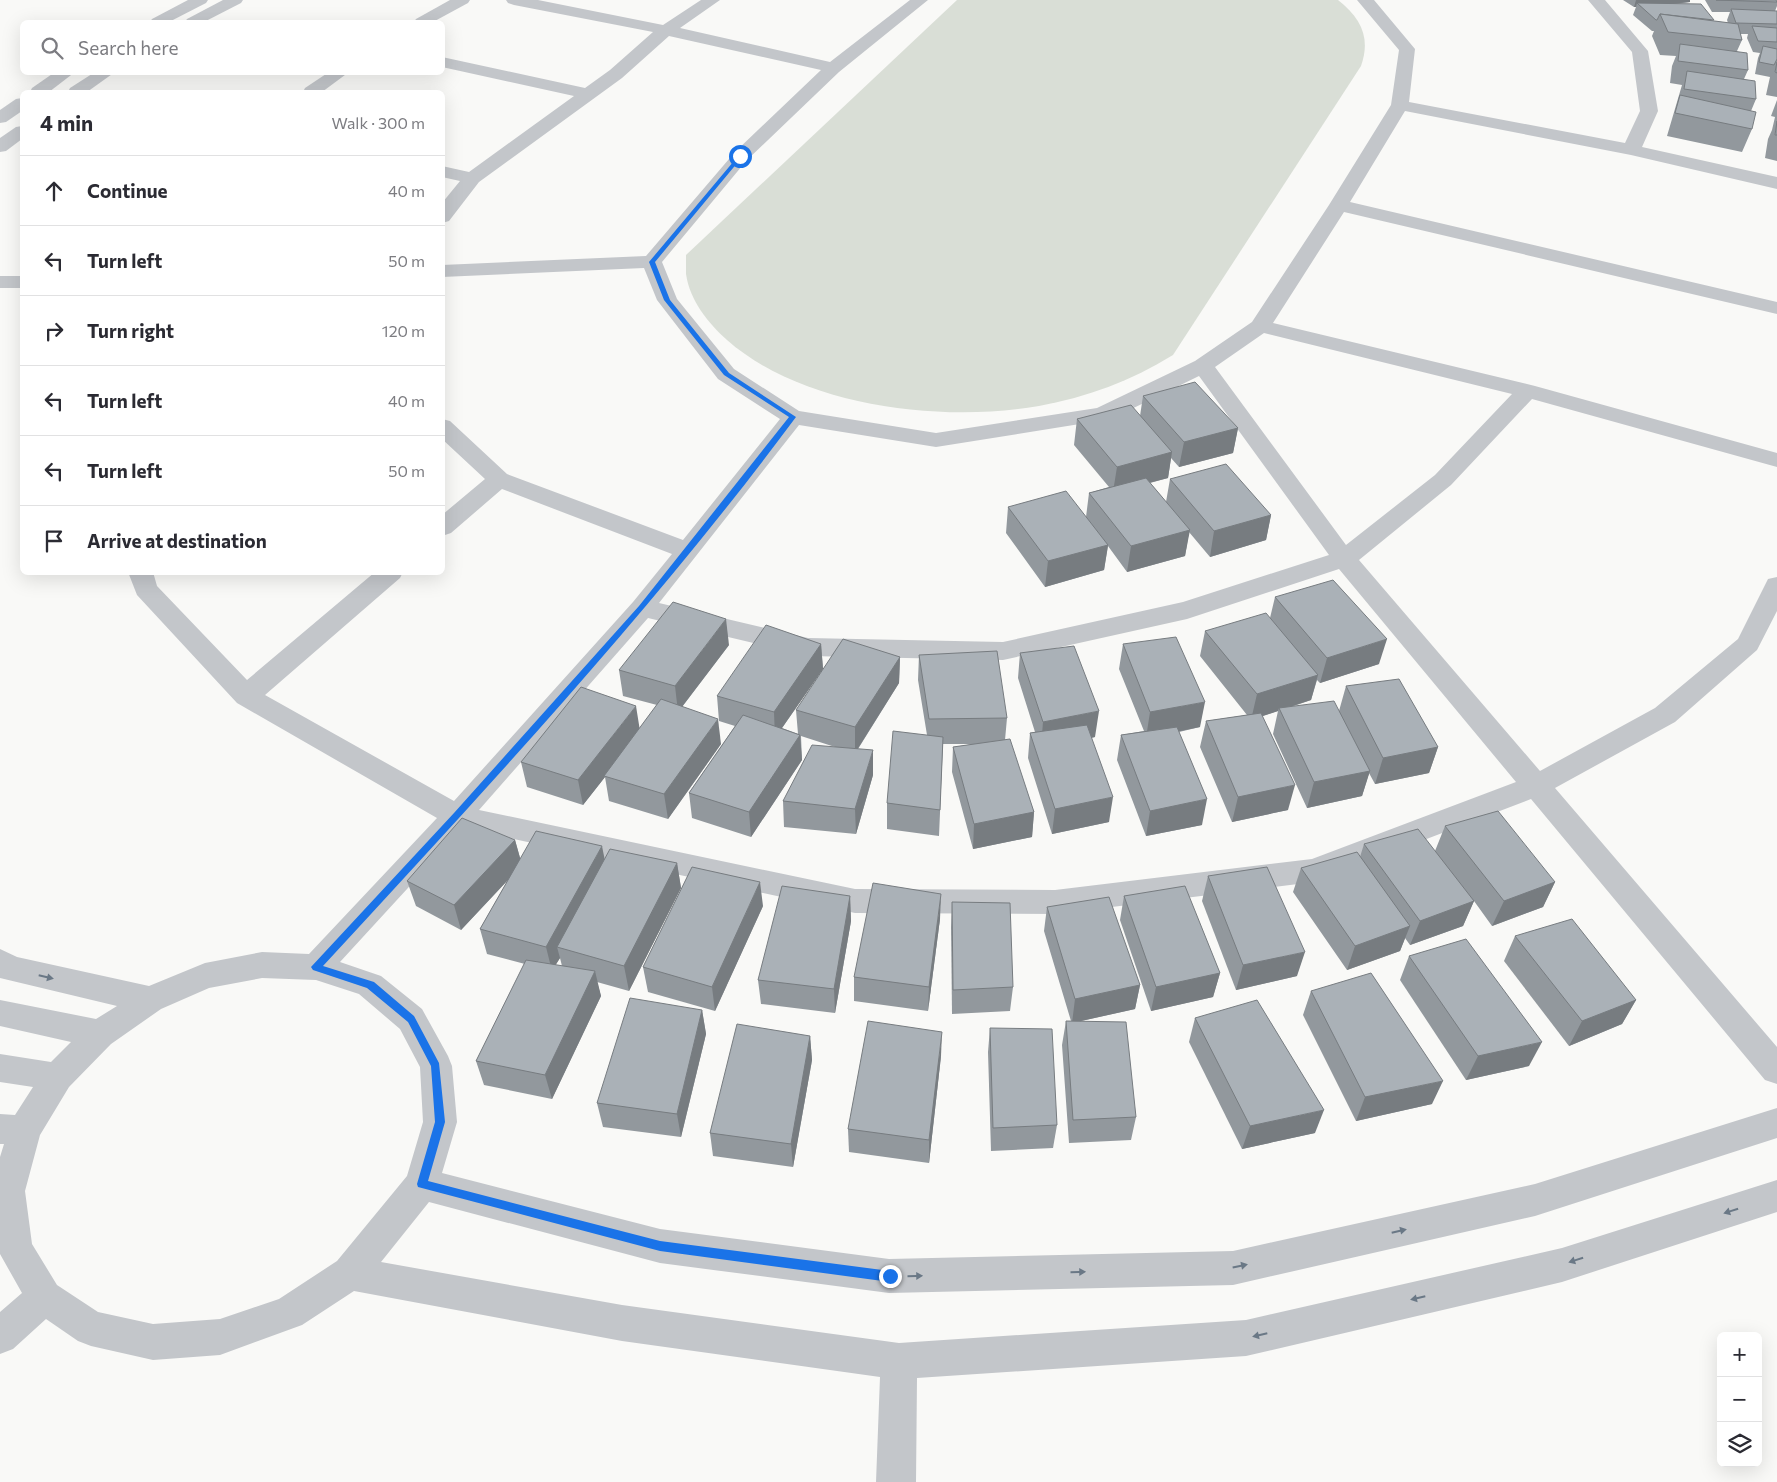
<!DOCTYPE html>
<meta charset="utf-8">
<style>
:root{--surface:#fff;--page:#f7f7f7;--text:#2b2b33;--muted:#7c7c81;--line:#e1e1e2}
body{margin:0;font-family:Commissioner,sans-serif;background:var(--page);color:var(--text)}
.controls{position:absolute;right:15px;bottom:15px;display:grid;overflow:hidden;border-radius:8px;box-shadow:0 5px 20px #0002}
.controls button{width:45px;height:45px;display:grid;place-items:center;padding:0;border:0;border-bottom:1px solid var(--line);background:var(--surface);color:var(--text);font:25px sans-serif}
.stop{position:absolute;width:15px;height:15px;margin:-11px;border:4px solid #1a73e8;border-radius:50%;background:#fff}
.stop.end{background:#1a73e8;border-color:#fff;box-shadow:0 1px 5px #0008}
.list{margin:0;padding:0;list-style:none}
h2{display:flex;justify-content:space-between;align-items:center;height:65px;margin:0;padding:0 20px;font-size:21px}
h2 small{font-size:16px;font-weight:400;color:var(--muted)}
.list li{display:grid;grid-template-columns:32px 1fr auto;gap:15px;align-items:center;box-sizing:border-box;height:70px;padding:0 20px;border-top:1px solid var(--line)}
.list b{display:block;font-size:19px;white-space:nowrap}
.list em{font-size:16px;font-style:normal;color:var(--muted)}
.icon{flex:none;width:28px;height:28px;fill:none;stroke:currentColor;stroke-width:2;stroke-linecap:round;stroke-linejoin:round}
.map{position:relative;flex:none;width:1777px;height:1482px;overflow:hidden}
.search{position:absolute;background:var(--surface);box-shadow:0 5px 20px #0002;left:20px;top:20px;width:425px;height:55px;display:flex;align-items:center;gap:12px;box-sizing:border-box;padding:0 18px;border-radius:8px;color:var(--muted);font-size:19px}
.panel{position:absolute;background:var(--surface);box-shadow:0 5px 20px #0002;left:20px;top:90px;width:425px;height:485px;border-radius:8px}
.map>svg:first-child{display:block}
</style>
<div class="map">
<svg width="1777" height="1482" viewBox="0 0 1777 1482">
<rect width="100%" height="100%" fill="#f9f9f7"/>
<path fill="#d9ded6" d="M 957,0 L 1338,0 C 1361,18 1371,38 1361,66 L 1173,355 C 1131,381 1087,397 1039,406 C 942,423 803,407 727,340 C 708,323 690,301 686,274 C 686,268 686,261 686,255 Z"/>
<g fill="none" stroke-linecap="round" stroke-linejoin="round">
<g fill="#c3c6ca" fill-rule="evenodd">
<path d="M 188,0 L 208,0 L 206,3 L 169,22 L 150,22 L 152,19 Z"/>
<path d="M 223,0 L 243,0 L 241,3 L 204,22 L 185,22 L 187,19 Z"/>
<path d="M 450,0 L 470,0 L 468,3 L 433,22 L 414,22 L 416,19 Z"/>
<path d="M 506,0 L 538,0 L 663,25 L 701,0 L 720,0 L 680,28 L 830,62 L 910,0 L 928,0 L 839,72 L 747,160 L 662,262 L 677,299 L 734,369 L 799,411 L 936,433 L 1097,408 L 1195,361 L 1252,322 L 1329,205 L 1391,105 L 1399,50 L 1357,0 L 1374,0 L 1415,49 L 1409,102 L 1625,143 L 1640,111 L 1632,52 L 1588,0 L 1605,0 L 1648,51 L 1658,111 L 1642,147 L 1777,177 L 1777,189 L 1631,155 L 1405,111 L 1350,202 L 1777,302 L 1777,314 L 1344,212 L 1273,323 L 1535,386 L 1777,453 L 1777,467 L 1532,399 L 1451,485 L 1359,560 L 1540,771 L 1655,708 L 1738,639 L 1768,579 L 1777,577 L 1777,611 L 1757,650 L 1675,722 L 1555,788 L 1777,1047 L 1777,1084 L 1765,1080 L 1531,799 L 1314,882 L 1055,914 L 855,913 L 463,828 L 340,962 L 381,976 L 422,1009 L 448,1056 L 452,1066 L 457,1122 L 442,1173 L 660,1229 L 889,1259 L 1233,1251 L 1535,1184 L 1777,1108 L 1777,1138 L 1535,1216 L 1233,1285 L 889,1293 L 660,1263 L 429,1202 L 381,1262 L 622,1305 L 899,1343 L 1246,1320 L 1562,1248 L 1777,1180 L 1777,1212 L 1562,1282 L 1246,1356 L 917,1378 L 916,1482 L 876,1482 L 880,1377 L 622,1341 L 354,1291 L 302,1325 L 220,1355 L 153,1360 L 91,1346 L 78,1341 L 46,1319 L 13,1349 L 0,1354 L 0,1312 L 22,1293 L 0,1254 L 0,1157 L 4,1144 L 0,1144 L 0,1114 L 15,1115 L 33,1087 L 0,1082 L 0,1054 L 51,1062 L 71,1042 L 0,1026 L 0,1000 L 96,1019 L 117,1006 L 0,978 L 0,949 L 17,957 L 149,986 L 205,963 L 262,952 L 309,954 L 437,818 L 237,703 L 137,595 L 128,572 L 153,572 L 157,586 L 247,680 L 375,572 L 403,572 L 400,578 L 265,695 L 454,801 L 633,602 L 672,554 L 502,489 L 451,533 L 442,536 L 442,515 L 485,479 L 442,439 L 442,419 L 450,421 L 507,474 L 683,540 L 780,419 L 718,379 L 657,300 L 644,268 L 442,277 L 442,265 L 646,256 L 735,152 L 821,70 L 669,36 L 622,78 L 479,182 L 449,221 L 442,223 L 442,203 L 460,181 L 442,177 L 442,166 L 469,172 L 574,96 L 442,67 L 442,57 L 585,88 L 610,70 L 653,32 L 514,5 L 508,3 ZM 1264,333 L 1512,394 L 1435,475 L 1346,545 L 1215,367 ZM 1199,376 L 1329,555 L 1183,602 L 1003,642 L 808,638 L 659,603 L 799,425 L 936,447 L 1111,419 ZM 1339,569 L 1516,782 L 1312,859 L 1055,890 L 855,889 L 479,810 L 648,618 L 808,656 L 1003,660 L 1187,619 ZM 262,978 L 316,980 L 359,994 L 400,1029 L 420,1067 L 423,1122 L 407,1176 L 337,1261 L 279,1299 L 220,1319 L 153,1324 L 98,1312 L 57,1285 L 32,1244 L 25,1191 L 40,1135 L 69,1087 L 111,1044 L 161,1009 L 209,988 Z"/>
<path d="M 55,72 L 75,72 L 49,92 L 30,92 L 32,88 Z"/>
<path d="M 95,72 L 115,72 L 87,92 L 68,92 L 70,88 Z"/>
<path d="M 329,72 L 349,72 L 322,92 L 303,92 L 305,88 Z"/>
<path d="M 22,98 L 22,111 L 6,122 L 0,123 L 0,110 L 16,99 Z"/>
<path d="M 22,126 L 22,139 L 6,151 L 0,152 L 0,138 L 16,127 Z"/>
<rect x="0" y="276" width="22" height="12"/>
</g>
</g>
<g fill="#92989d" fill-rule="evenodd">
<path d="M 1623,0 L 1690,0 L 1690,2 L 1675,4 L 1714,21 L 1728,23 L 1727,20 L 1730,12 L 1712,12 L 1705,0 L 1776,0 L 1777,1 L 1777,6 L 1775,11 L 1777,11 L 1777,97 L 1766,95 L 1770,77 L 1755,74 L 1758,58 L 1760,53 L 1753,52 L 1747,38 L 1748,34 L 1740,34 L 1742,40 L 1737,51 L 1748,70 L 1744,79 L 1756,99 L 1751,111 L 1752,129 L 1742,152 L 1667,136 L 1682,85 L 1670,83 L 1672,66 L 1676,56 L 1660,55 L 1652,36 L 1654,31 L 1652,31 L 1633,15 L 1636,7 L 1634,7 Z"/>
<path d="M 1777,100 L 1777,161 L 1765,158 L 1768,139 L 1772,130 L 1775,117 L 1771,116 Z"/>
<path d="M 1143,396 L 1238,428 L 1233,453 L 1179,467 L 1171,458 L 1168,478 L 1150,483 L 1166,502 L 1170,479 L 1271,515 L 1266,540 L 1210,557 L 1189,532 L 1185,556 L 1127,572 L 1108,546 L 1104,570 L 1045,587 L 1006,533 L 1008,507 L 1086,517 L 1089,493 L 1109,487 L 1074,445 L 1077,419 L 1140,416 Z"/>
<path d="M 1275,597 L 1379,664 L 1320,683 L 1317,680 L 1311,700 L 1291,707 L 1339,711 L 1346,686 L 1438,747 L 1429,773 L 1375,784 L 1369,773 L 1362,796 L 1307,808 L 1273,734 L 1278,711 L 1262,716 L 1288,810 L 1232,822 L 1200,747 L 1206,721 L 1247,715 L 1200,656 L 1205,631 L 1270,618 Z"/>
<path d="M 821,644 L 823,669 L 782,728 L 798,734 L 796,710 L 900,657 L 899,683 L 858,749 L 873,775 L 856,834 L 784,827 L 783,801 L 835,747 L 801,736 L 802,760 L 751,837 L 692,818 L 689,793 L 735,726 L 719,721 L 717,696 Z"/>
<path d="M 1123,644 L 1200,727 L 1179,732 L 1202,825 L 1146,836 L 1117,760 L 1121,735 L 1144,731 L 1119,669 Z"/>
<path d="M 729,645 L 682,707 L 721,744 L 668,819 L 609,801 L 605,777 L 583,805 L 527,787 L 521,762 L 639,729 L 657,705 L 623,696 L 619,670 Z"/>
<path d="M 1020,653 L 1095,737 L 1091,738 L 1109,822 L 1052,834 L 1028,758 L 1030,733 L 1035,732 L 1018,678 Z"/>
<path d="M 919,655 L 1007,718 L 1005,740 L 1034,812 L 1032,837 L 973,849 L 952,772 L 953,747 L 973,744 L 943,744 L 939,836 L 887,829 L 887,803 L 927,735 L 918,680 Z"/>
<path d="M 1445,826 L 1555,882 L 1543,907 L 1492,926 L 1474,901 L 1463,926 L 1410,945 L 1405,938 L 1400,951 L 1347,970 L 1293,892 L 1301,868 L 1360,857 L 1364,844 L 1435,851 Z"/>
<path d="M 515,840 L 520,858 L 604,859 L 677,863 L 681,888 L 629,991 L 597,982 L 601,996 L 552,1099 L 484,1085 L 476,1061 L 525,964 L 487,954 L 480,929 L 508,880 L 461,930 L 416,906 L 407,881 ZM 560,958 L 562,966 L 555,965 Z"/>
<path d="M 1208,876 L 1297,976 L 1236,990 L 1202,901 Z"/>
<path d="M 850,896 L 851,921 L 835,1013 L 761,1004 L 758,980 Z"/>
<path d="M 1124,896 L 1220,973 L 1213,997 L 1151,1011 L 1120,920 Z"/>
<path d="M 952,902 L 1013,987 L 1010,1011 L 952,1014 L 951,927 Z"/>
<path d="M 763,906 L 715,1011 L 648,992 L 643,967 Z"/>
<path d="M 1047,907 L 1140,985 L 1135,1009 L 1081,1021 L 1136,1117 L 1131,1140 L 1069,1143 L 1062,1045 L 1066,1021 L 1071,1021 L 1044,931 Z"/>
<path d="M 940,919 L 928,1011 L 854,1001 L 854,977 Z"/>
<path d="M 1515,936 L 1636,1000 L 1622,1024 L 1569,1046 L 1504,961 Z"/>
<path d="M 1409,956 L 1529,1066 L 1466,1080 L 1400,980 Z"/>
<path d="M 1311,991 L 1432,1104 L 1356,1121 L 1303,1015 Z"/>
<path d="M 702,1010 L 706,1034 L 681,1137 L 603,1127 L 597,1103 Z"/>
<path d="M 1195,1018 L 1315,1133 L 1242,1149 L 1189,1042 Z"/>
<path d="M 990,1028 L 1057,1125 L 1053,1148 L 991,1151 L 988,1052 Z"/>
<path d="M 810,1036 L 812,1060 L 793,1167 L 713,1156 L 710,1133 Z"/>
<path d="M 941,1056 L 929,1163 L 849,1152 L 848,1129 Z"/>
</g>
<g fill="#777c80">
<path d="M 1636,0 L 1690,0 L 1690,2 L 1641,7 L 1637,3 L 1636,7 L 1634,7 Z"/>
<path d="M 1238,428 L 1233,453 L 1179,467 L 1184,442 Z"/>
<path d="M 1172,452 L 1168,478 L 1113,492 L 1117,467 Z"/>
<path d="M 1271,515 L 1266,540 L 1210,557 L 1214,531 Z"/>
<path d="M 1190,530 L 1185,556 L 1127,572 L 1131,546 Z"/>
<path d="M 1108,545 L 1104,570 L 1045,587 L 1048,561 Z"/>
<path d="M 726,619 L 729,645 L 678,712 L 675,686 Z"/>
<path d="M 1387,639 L 1379,664 L 1320,683 L 1327,658 Z"/>
<path d="M 821,644 L 823,669 L 775,738 L 774,712 Z"/>
<path d="M 900,657 L 899,683 L 855,753 L 855,727 Z"/>
<path d="M 1318,675 L 1311,700 L 1280,710 L 1279,708 L 1278,711 L 1251,720 L 1257,694 Z"/>
<path d="M 1205,702 L 1200,727 L 1146,738 L 1150,712 Z"/>
<path d="M 636,706 L 640,731 L 604,776 L 605,777 L 583,805 L 578,780 Z"/>
<path d="M 1099,711 L 1095,737 L 1041,747 L 1043,722 Z"/>
<path d="M 718,719 L 721,744 L 668,819 L 664,794 Z"/>
<path d="M 800,735 L 802,760 L 751,837 L 749,812 Z"/>
<path d="M 1438,747 L 1429,773 L 1375,784 L 1383,758 Z"/>
<path d="M 873,750 L 873,775 L 856,834 L 855,809 Z"/>
<path d="M 1370,771 L 1362,796 L 1307,808 L 1314,782 Z"/>
<path d="M 1295,785 L 1288,810 L 1232,822 L 1238,797 Z"/>
<path d="M 1113,797 L 1109,822 L 1052,834 L 1055,809 Z"/>
<path d="M 1207,799 L 1202,825 L 1146,836 L 1150,811 Z"/>
<path d="M 1034,812 L 1032,837 L 973,849 L 974,824 Z"/>
<path d="M 515,840 L 522,865 L 461,930 L 454,905 Z"/>
<path d="M 602,846 L 607,871 L 557,947 L 560,958 L 552,971 L 546,947 Z"/>
<path d="M 677,863 L 681,888 L 629,991 L 624,966 Z"/>
<path d="M 760,882 L 763,906 L 715,1011 L 712,987 Z"/>
<path d="M 1555,882 L 1543,907 L 1492,926 L 1504,901 Z"/>
<path d="M 941,894 L 940,919 L 928,1011 L 929,987 Z"/>
<path d="M 850,896 L 851,921 L 835,1013 L 834,989 Z"/>
<path d="M 1474,901 L 1463,926 L 1410,945 L 1420,921 Z"/>
<path d="M 1410,926 L 1400,951 L 1347,970 L 1355,946 Z"/>
<path d="M 1305,952 L 1297,976 L 1236,990 L 1243,965 Z"/>
<path d="M 595,971 L 601,996 L 552,1099 L 545,1075 Z"/>
<path d="M 1220,973 L 1213,997 L 1151,1011 L 1156,987 Z"/>
<path d="M 1140,985 L 1135,1009 L 1072,1023 L 1075,999 Z"/>
<path d="M 1636,1000 L 1622,1024 L 1569,1046 L 1582,1021 Z"/>
<path d="M 702,1010 L 706,1034 L 681,1137 L 677,1114 Z"/>
<path d="M 942,1032 L 941,1056 L 929,1163 L 929,1140 Z"/>
<path d="M 810,1036 L 812,1060 L 793,1167 L 791,1144 Z"/>
<path d="M 1542,1042 L 1529,1066 L 1466,1080 L 1478,1056 Z"/>
<path d="M 1443,1081 L 1432,1104 L 1356,1121 L 1365,1097 Z"/>
<path d="M 1324,1110 L 1315,1133 L 1242,1149 L 1250,1126 Z"/>
</g>
<g fill="#aab1b7" stroke="#777c80">
<path d="M 1716,0 L 1776,0 L 1777,2 Z"/>
<path d="M 1637,3 L 1701,4 L 1714,20 L 1660,14 L 1657,20 L 1656,20 Z"/>
<path d="M 1731,9 L 1777,11 L 1777,24 L 1736,23 Z"/>
<path d="M 1660,14 L 1738,24 L 1742,40 L 1668,32 Z"/>
<path d="M 1752,26 L 1777,28 L 1777,42 L 1758,41 Z"/>
<path d="M 1680,44 L 1747,53 L 1748,70 L 1678,61 Z"/>
<path d="M 1763,46 L 1777,49 L 1777,59 L 1774,65 L 1759,62 Z"/>
<path d="M 1777,62 L 1777,73 L 1775,72 Z"/>
<path d="M 1687,71 L 1755,81 L 1756,99 L 1684,89 Z"/>
<path d="M 1680,95 L 1756,112 L 1752,129 L 1675,113 Z"/>
<path d="M 1777,121 L 1777,135 L 1775,135 Z"/>
<path d="M 1195,382 L 1238,428 L 1184,442 L 1143,396 Z"/>
<path d="M 1131,405 L 1172,452 L 1117,467 L 1077,419 Z"/>
<path d="M 1226,464 L 1271,515 L 1214,531 L 1170,479 Z"/>
<path d="M 1146,478 L 1190,530 L 1131,546 L 1089,493 Z"/>
<path d="M 1066,491 L 1108,545 L 1048,561 L 1008,507 Z"/>
<path d="M 1333,580 L 1387,639 L 1327,658 L 1275,597 Z"/>
<path d="M 673,602 L 726,619 L 675,686 L 619,670 Z"/>
<path d="M 1266,613 L 1318,675 L 1257,694 L 1205,631 Z"/>
<path d="M 766,625 L 821,644 L 774,712 L 717,696 Z"/>
<path d="M 1176,637 L 1205,702 L 1150,712 L 1123,644 Z"/>
<path d="M 843,639 L 900,657 L 855,727 L 796,710 Z"/>
<path d="M 1074,646 L 1099,711 L 1043,722 L 1020,653 Z"/>
<path d="M 997,651 L 1007,718 L 929,719 L 919,655 Z"/>
<path d="M 1399,679 L 1438,747 L 1383,758 L 1346,686 Z"/>
<path d="M 581,687 L 636,706 L 578,780 L 521,762 Z"/>
<path d="M 661,699 L 718,719 L 664,794 L 604,776 Z"/>
<path d="M 1334,701 L 1370,771 L 1314,782 L 1279,708 Z"/>
<path d="M 1261,713 L 1295,785 L 1238,797 L 1206,721 Z"/>
<path d="M 743,715 L 800,735 L 749,812 L 689,793 Z"/>
<path d="M 1087,725 L 1113,797 L 1055,809 L 1030,733 Z"/>
<path d="M 1177,727 L 1207,799 L 1150,811 L 1121,735 Z"/>
<path d="M 893,731 L 943,737 L 940,810 L 887,803 Z"/>
<path d="M 1010,739 L 1034,812 L 974,824 L 953,747 Z"/>
<path d="M 812,745 L 873,750 L 855,809 L 783,801 Z"/>
<path d="M 1498,811 L 1555,882 L 1504,901 L 1445,826 Z"/>
<path d="M 462,818 L 515,840 L 454,905 L 407,881 Z"/>
<path d="M 1418,829 L 1474,901 L 1420,921 L 1364,844 Z"/>
<path d="M 536,831 L 602,846 L 546,947 L 480,929 Z"/>
<path d="M 610,849 L 677,863 L 624,966 L 557,947 Z"/>
<path d="M 1357,852 L 1410,926 L 1355,946 L 1301,868 Z"/>
<path d="M 692,867 L 760,882 L 712,987 L 643,967 Z"/>
<path d="M 1267,867 L 1305,952 L 1243,965 L 1208,876 Z"/>
<path d="M 873,883 L 941,894 L 929,987 L 854,977 Z"/>
<path d="M 782,886 L 850,896 L 834,989 L 758,980 Z"/>
<path d="M 1185,886 L 1220,973 L 1156,987 L 1124,896 Z"/>
<path d="M 1109,897 L 1140,985 L 1075,999 L 1047,907 Z"/>
<path d="M 952,902 L 1010,903 L 1013,987 L 953,990 Z"/>
<path d="M 1572,919 L 1636,1000 L 1582,1021 L 1515,936 Z"/>
<path d="M 1466,939 L 1542,1042 L 1478,1056 L 1409,956 Z"/>
<path d="M 526,960 L 595,971 L 545,1075 L 476,1061 Z"/>
<path d="M 1371,973 L 1443,1081 L 1365,1097 L 1311,991 Z"/>
<path d="M 630,998 L 702,1010 L 677,1114 L 597,1103 Z"/>
<path d="M 1257,1000 L 1324,1110 L 1250,1126 L 1195,1018 Z"/>
<path d="M 868,1021 L 942,1032 L 929,1140 L 848,1129 Z"/>
<path d="M 1066,1021 L 1126,1022 L 1136,1117 L 1073,1120 Z"/>
<path d="M 737,1024 L 810,1036 L 791,1144 L 710,1133 Z"/>
<path d="M 990,1028 L 1052,1029 L 1057,1125 L 993,1128 Z"/>
</g>
<defs><path id="oneway-solid" d="M-6-.8H1V-3.2L6.5 0L1 3.2V.8H-6Z" transform="scale(1.25)"/></defs>
<g fill="#6a7886">
<use href="#oneway-solid" transform="translate(46 977) rotate(13)"/>
<use href="#oneway-solid" transform="translate(1731 1211) rotate(162)"/>
<use href="#oneway-solid" transform="translate(1399 1231) rotate(-13)"/>
<use href="#oneway-solid" transform="translate(1576 1260) rotate(162)"/>
<use href="#oneway-solid" transform="translate(1240 1266) rotate(-12)"/>
<use href="#oneway-solid" transform="translate(1078 1272) rotate(-1)"/>
<use href="#oneway-solid" transform="translate(915 1276) rotate(-1)"/>
<use href="#oneway-solid" transform="translate(1418 1298) rotate(167)"/>
<use href="#oneway-solid" transform="translate(1260 1335) rotate(167)"/>
</g>
<path fill="#1a73e8" d="M 739,155 L 743,156 L 655,262 L 670,300 L 729,373 L 796,417 C 652,611 487,788 323,966 L 374,982 L 414,1016 L 439,1063 L 445,1122 L 428,1181 L 660,1241 L 890,1271 L 893,1273 L 895,1276 L 893,1280 L 890,1282 L 660,1251 L 418,1187 L 417,1184 L 435,1122 L 431,1066 L 408,1022 L 367,988 L 313,970 L 311,967 L 454,813 L 639,606 L 789,417 L 724,375 L 664,300 L 649,262 Z"/>
</svg>
<div class="controls">
<button>+</button>
<button>−</button>
<button><svg class="icon" aria-label="layers" viewBox="0 0 24 24"><path d="M12 4l9 5-9 5-9-5zM3 14l9 5 9-5"/></svg></button>
</div>
<div class="stop" style="left:740px;top:156px"></div>
<div class="stop end" style="left:890px;top:1276px"></div>
<div class="search"><svg class="icon" aria-label="search" viewBox="0 0 24 24"><circle cx="10" cy="10" r="6"/><path d="M15 15l6 6"/></svg>Search here</div>
<section class="panel">
<h2>4 min<small>Walk · 300 m</small></h2>
<ul class="list">
<li><svg class="icon" aria-label="ahead" viewBox="0 0 24 24"><path d="M12 20V5M6 11l6-6 6 6"/></svg><div><b>Continue</b></div><em>40 m</em></li>
<li><svg class="icon" aria-label="left" viewBox="0 0 24 24"><path d="M17 20v-9H6M10 6l-5 5 5 5"/></svg><div><b>Turn left</b></div><em>50 m</em></li>
<li><svg class="icon" aria-label="right" viewBox="0 0 24 24"><path d="M7 20v-9h11M14 6l5 5-5 5"/></svg><div><b>Turn right</b></div><em>120 m</em></li>
<li><svg class="icon" aria-label="left" viewBox="0 0 24 24"><path d="M17 20v-9H6M10 6l-5 5 5 5"/></svg><div><b>Turn left</b></div><em>40 m</em></li>
<li><svg class="icon" aria-label="left" viewBox="0 0 24 24"><path d="M17 20v-9H6M10 6l-5 5 5 5"/></svg><div><b>Turn left</b></div><em>50 m</em></li>
<li><svg class="icon" aria-label="arrive" viewBox="0 0 24 24"><path d="M6 21V4h12l-3 4 3 4H6"/></svg><div><b>Arrive at destination</b></div></li>
</ul>
</section>
</div>
